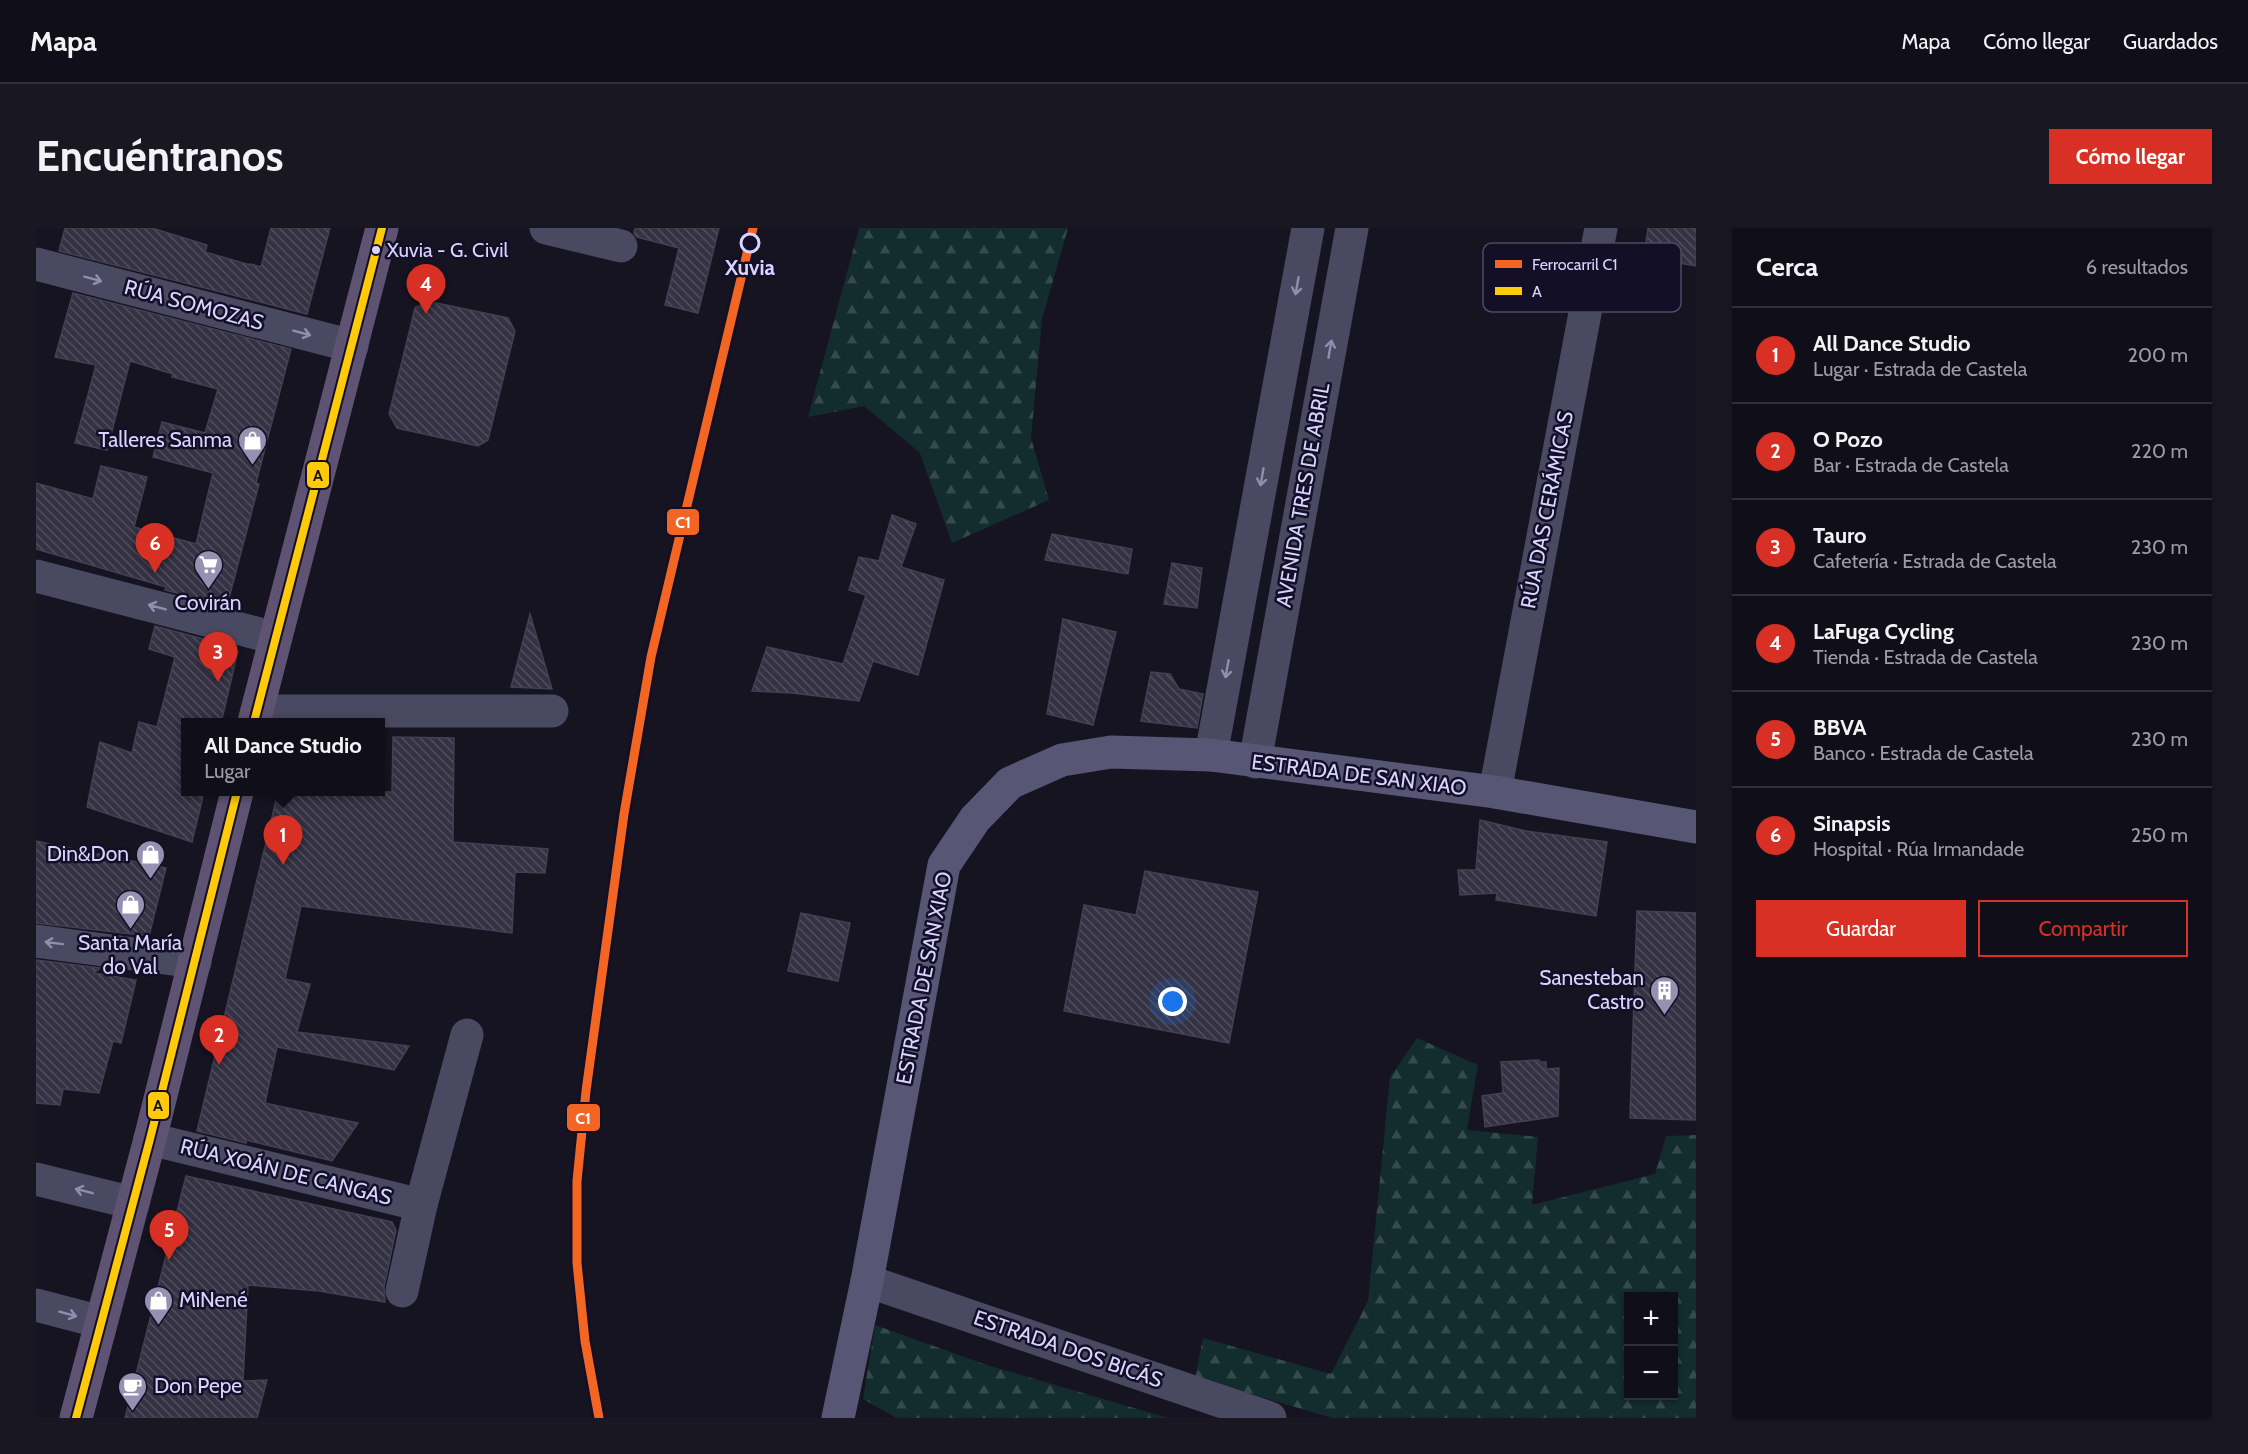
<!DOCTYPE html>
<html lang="es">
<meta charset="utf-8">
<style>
:root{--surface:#100f19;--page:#191822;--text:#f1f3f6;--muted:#9c9ca2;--line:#302f38;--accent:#d93025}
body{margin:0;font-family:Cabin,sans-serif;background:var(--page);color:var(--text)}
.controls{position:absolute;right:18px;bottom:18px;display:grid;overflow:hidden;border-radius:0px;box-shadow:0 2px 4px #0004}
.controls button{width:54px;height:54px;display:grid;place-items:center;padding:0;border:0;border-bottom:2px solid var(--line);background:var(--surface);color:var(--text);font:30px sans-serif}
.you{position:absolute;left:1137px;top:774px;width:21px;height:21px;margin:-15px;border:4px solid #fff;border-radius:50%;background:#1a73e8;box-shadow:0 0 0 9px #1a73e833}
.badge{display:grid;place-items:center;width:39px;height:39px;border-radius:50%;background:var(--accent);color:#fff;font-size:20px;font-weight:700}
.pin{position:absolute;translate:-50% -50px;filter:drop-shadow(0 2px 3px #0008)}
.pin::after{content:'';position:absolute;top:32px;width:21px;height:18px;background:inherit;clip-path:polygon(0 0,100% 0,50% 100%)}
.popup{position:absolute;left:145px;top:490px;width:204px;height:78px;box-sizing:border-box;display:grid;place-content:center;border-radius:0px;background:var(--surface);filter:drop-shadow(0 2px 4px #0005);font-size:20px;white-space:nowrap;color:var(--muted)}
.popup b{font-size:22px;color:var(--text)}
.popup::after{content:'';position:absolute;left:50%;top:100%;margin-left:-12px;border:12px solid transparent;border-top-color:var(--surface)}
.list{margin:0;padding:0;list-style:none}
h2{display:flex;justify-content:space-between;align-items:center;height:78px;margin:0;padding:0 24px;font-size:26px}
h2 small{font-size:20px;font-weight:400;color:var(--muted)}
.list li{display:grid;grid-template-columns:39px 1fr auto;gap:18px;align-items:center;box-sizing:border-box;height:96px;padding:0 24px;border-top:2px solid var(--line)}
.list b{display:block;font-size:22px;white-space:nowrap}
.list p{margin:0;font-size:20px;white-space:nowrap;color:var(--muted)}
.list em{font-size:20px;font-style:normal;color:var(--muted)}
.actions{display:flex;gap:12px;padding:18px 24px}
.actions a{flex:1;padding:14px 0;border:2px solid var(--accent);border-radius:0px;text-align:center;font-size:21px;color:var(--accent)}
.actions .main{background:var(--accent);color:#fff}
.map{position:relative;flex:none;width:1660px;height:1190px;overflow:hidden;border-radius:0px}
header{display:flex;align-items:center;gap:36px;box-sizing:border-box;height:84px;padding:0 30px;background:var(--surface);border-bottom:2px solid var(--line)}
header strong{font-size:28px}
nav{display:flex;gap:33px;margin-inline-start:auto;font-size:21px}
.intro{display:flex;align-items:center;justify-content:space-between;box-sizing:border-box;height:144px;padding:0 36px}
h1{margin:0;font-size:42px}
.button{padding:15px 27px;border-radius:0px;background:var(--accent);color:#fff;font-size:21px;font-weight:700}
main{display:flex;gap:36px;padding:0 36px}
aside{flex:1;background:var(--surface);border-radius:0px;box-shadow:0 2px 4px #0004}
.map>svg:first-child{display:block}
</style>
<header>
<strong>Mapa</strong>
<nav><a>Mapa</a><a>Cómo llegar</a><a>Guardados</a></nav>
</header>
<div class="intro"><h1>Encuéntranos</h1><a class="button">Cómo llegar</a></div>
<main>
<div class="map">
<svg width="1660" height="1190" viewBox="0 0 1660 1190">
<defs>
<pattern id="forest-firs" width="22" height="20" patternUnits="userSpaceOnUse" patternTransform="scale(1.5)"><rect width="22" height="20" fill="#132c2d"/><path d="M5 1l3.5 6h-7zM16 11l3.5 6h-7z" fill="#354a4c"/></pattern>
<pattern id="building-back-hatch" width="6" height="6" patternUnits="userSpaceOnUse" patternTransform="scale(1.5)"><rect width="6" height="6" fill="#343243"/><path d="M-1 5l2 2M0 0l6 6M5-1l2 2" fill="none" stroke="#514f5f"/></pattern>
</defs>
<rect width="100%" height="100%" fill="#161421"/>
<g fill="url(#forest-firs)" fill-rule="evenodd">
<path d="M 823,0 L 1032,0 L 1006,91 L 995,210 L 1013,272 L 916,315 L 884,225 L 828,178 L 772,189 Z"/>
<path d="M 1381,810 L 1442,837 L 1431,902 L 1502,909 L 1496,977 L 1619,946 L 1630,908 L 1660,907 L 1660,1190 L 1297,1190 L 1159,1150 L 1167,1110 L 1295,1146 L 1332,1073 L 1354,849 ZM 1592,1068 L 1638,1068 L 1638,1168 L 1592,1168 Z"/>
<path d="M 839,1097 L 951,1137 L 1132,1190 L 860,1190 L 827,1171 Z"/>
</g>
<g fill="url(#building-back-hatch)" stroke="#433f54" stroke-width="1.5">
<path d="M 29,0 L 116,0 L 171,17 L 169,24 L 214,37 L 214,36 L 225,39 L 235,0 L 294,0 L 271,86 L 23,23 Z"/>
<path d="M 599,0 L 683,0 L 662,85 L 629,77 L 643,20 L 601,9 L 598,5 Z"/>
<path d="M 1612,0 L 1660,0 L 1660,38 L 1608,29 Z"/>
<path d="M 37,65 L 255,121 L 220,255 L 223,256 L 191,378 L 129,362 L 130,359 L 0,321 L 0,255 L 57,271 L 65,238 L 111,249 L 98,299 L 160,316 L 177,245 L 117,229 L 126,194 L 169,205 L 182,161 L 136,149 L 137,146 L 94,133 L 71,222 L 39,215 L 60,137 L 19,129 Z"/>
<path d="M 391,73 L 472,90 L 479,103 L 452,212 L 442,218 L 361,200 L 353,186 L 379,80 Z"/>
<path d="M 856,287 L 880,296 L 865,339 L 908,352 L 882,447 L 837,433 L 823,473 L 756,465 L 716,463 L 731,419 L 807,436 L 830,367 L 813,362 L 823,329 L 843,333 Z"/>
<path d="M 1016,306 L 1096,321 L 1092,346 L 1009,332 Z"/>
<path d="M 1136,335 L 1166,340 L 1161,380 L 1128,376 Z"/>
<path d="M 494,386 L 516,461 L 475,459 Z"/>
<path d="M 1027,391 L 1080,404 L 1057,497 L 1011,486 Z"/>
<path d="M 119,398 L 182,415 L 181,418 L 202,423 L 185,495 L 150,495 L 150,564 L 168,564 L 156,614 L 51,579 L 64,514 L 96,525 L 103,494 L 121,499 L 139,429 L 113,421 Z"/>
<path d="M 1115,444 L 1134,446 L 1143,461 L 1167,466 L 1161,500 L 1105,493 Z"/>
<path d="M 357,509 L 418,510 L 417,614 L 512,621 L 509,645 L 479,644 L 476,705 L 265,678 L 249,751 L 274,756 L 261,804 L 373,818 L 358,842 L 241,819 L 229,875 L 322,895 L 296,933 L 210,912 L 210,915 L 161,903 L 242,564 L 356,564 Z"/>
<path d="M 1444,592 L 1490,603 L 1571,614 L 1560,688 L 1460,672 L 1461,665 L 1424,667 L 1422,642 L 1440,642 Z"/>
<path d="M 0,613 L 130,640 L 113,708 L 0,695 Z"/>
<path d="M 1109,643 L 1222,664 L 1193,815 L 1028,783 L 1048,677 L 1100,687 Z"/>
<path d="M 1601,683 L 1660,685 L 1660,892 L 1594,890 Z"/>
<path d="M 765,685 L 814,695 L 802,753 L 752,743 Z"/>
<path d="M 0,732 L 64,740 L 58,745 L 100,752 L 85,815 L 77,813 L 63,865 L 27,861 L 24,877 L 0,875 Z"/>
<path d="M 1503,832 L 1504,834 L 1510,834 L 1510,841 L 1523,840 L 1522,888 L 1449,899 L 1446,868 L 1467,865 L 1465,834 Z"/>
<path d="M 150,948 L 356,994 L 360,1002 L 348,1059 L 349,1074 L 283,1063 L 212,1057 L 207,1153 L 231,1152 L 221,1190 L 89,1190 Z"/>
</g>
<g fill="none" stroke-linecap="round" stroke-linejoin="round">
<g stroke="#4a4962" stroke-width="33">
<path d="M 510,0 L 585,18"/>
<path d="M 0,36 L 316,118"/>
<path d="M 0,348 L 239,410"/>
<path d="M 221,483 L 516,483"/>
<path d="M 1175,527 L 1272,0"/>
<path d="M 1219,534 L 1316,0"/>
<path d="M 1459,564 L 1565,0"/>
<path d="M 0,713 L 159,734"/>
<path d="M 114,911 L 385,977 L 431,807"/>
<path d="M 0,951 L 97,975"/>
<path d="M 831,1053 L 1234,1190"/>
<path d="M 366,1063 L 385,977"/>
<path d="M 0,1077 L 65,1094"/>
</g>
<path stroke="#575674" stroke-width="33" d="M 802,1190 L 831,1053 L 908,637 L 939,591 L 974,555 L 1026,532 L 1075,524 L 1175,527 L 1459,564 L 1660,599"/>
<g stroke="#5e5373" stroke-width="33">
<path d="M 218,494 L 346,0"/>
<path d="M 40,1190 L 114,911 L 201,564"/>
</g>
<defs>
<g id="bus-1">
<path d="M 218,494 L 346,0"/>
<path d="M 40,1190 L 114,911 L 201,564"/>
</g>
</defs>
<use href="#bus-1" stroke="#130f26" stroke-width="12"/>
<use href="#bus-1" stroke="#feca0a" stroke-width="8"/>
<defs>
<path id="rail-1" d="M 563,1190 L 549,1113 L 541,1035 L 541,953 L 550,863 L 588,586 L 615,429 L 717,0"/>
</defs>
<use href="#rail-1" stroke="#130f26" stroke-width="14"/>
<use href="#rail-1" stroke="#f26522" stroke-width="9"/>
</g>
<defs><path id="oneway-shaft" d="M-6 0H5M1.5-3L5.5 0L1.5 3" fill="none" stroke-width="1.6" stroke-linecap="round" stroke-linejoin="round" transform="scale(1.5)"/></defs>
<g stroke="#928eb0">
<use href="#oneway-shaft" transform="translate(57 51) rotate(15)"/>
<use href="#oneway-shaft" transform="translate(1261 58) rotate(100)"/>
<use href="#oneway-shaft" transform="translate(266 105) rotate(15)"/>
<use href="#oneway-shaft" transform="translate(1294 121) rotate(-80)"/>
<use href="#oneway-shaft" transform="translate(1226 249) rotate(100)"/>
<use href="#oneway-shaft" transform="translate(121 379) rotate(-165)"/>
<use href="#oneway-shaft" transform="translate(1191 441) rotate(100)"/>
<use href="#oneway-shaft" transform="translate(18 715) rotate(-173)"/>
<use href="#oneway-shaft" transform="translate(48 963) rotate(-166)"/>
<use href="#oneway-shaft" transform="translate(32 1086) rotate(15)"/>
</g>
<defs>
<symbol id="shop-pin" viewBox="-11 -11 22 30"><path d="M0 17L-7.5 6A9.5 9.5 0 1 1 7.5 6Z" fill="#9591b1" stroke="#130f26"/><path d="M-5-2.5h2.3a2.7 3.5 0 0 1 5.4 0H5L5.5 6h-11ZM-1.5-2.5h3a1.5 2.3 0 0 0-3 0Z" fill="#fff"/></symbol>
<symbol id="supermarket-pin" viewBox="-11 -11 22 30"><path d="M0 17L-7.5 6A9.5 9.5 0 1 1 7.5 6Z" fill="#9591b1" stroke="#130f26"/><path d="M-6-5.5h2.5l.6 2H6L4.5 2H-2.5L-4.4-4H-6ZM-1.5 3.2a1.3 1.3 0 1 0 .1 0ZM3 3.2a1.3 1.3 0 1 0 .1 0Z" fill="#fff"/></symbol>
<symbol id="building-pin" viewBox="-11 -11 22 30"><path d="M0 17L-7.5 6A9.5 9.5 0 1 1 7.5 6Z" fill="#9591b1" stroke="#130f26"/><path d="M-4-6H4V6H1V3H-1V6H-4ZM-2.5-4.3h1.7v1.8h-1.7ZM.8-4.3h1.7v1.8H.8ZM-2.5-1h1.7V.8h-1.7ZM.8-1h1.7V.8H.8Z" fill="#fff"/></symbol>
<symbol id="cafe-pin" viewBox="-11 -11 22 30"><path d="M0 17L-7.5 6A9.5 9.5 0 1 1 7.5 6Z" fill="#9591b1" stroke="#130f26"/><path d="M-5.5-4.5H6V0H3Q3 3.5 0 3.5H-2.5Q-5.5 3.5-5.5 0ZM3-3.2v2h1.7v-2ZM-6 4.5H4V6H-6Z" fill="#fff"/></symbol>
</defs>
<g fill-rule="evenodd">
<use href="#shop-pin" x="200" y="196" width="33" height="45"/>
<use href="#supermarket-pin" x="156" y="320" width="33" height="45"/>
<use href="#shop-pin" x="98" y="610" width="33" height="45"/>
<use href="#shop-pin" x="78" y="660" width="33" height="45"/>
<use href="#building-pin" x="1612" y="746" width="33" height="45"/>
<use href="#shop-pin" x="106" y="1056" width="33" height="45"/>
<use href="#cafe-pin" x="80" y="1142" width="33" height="45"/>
</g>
<circle fill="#130f26" stroke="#d9d4ff" stroke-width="3" cx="714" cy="15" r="9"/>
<circle fill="#d9d4ff" stroke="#130f26" stroke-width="2" cx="340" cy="22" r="5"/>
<g text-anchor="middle" stroke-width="5" stroke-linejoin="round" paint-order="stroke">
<g font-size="20" fill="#d9d4ff" stroke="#130f26" text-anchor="start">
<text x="351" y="29">Xuvia - G. Civil</text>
</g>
<g font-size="21" font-weight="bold" fill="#d9d4ff" stroke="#130f26">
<text x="714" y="47">Xuvia</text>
</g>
<g font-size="21" fill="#d9d4ff" stroke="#130f26">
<text transform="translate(158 77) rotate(15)" y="7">RÚA SOMOZAS</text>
<text transform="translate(1267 267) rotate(-80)" y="7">AVENIDA TRES DE ABRIL</text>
<text transform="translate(1511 282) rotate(-79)" y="7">RÚA DAS CERÁMICAS</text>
<text transform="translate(1323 547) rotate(7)" y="7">ESTRADA DE SAN XIAO</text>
<text transform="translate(888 750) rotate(-79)" y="7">ESTRADA DE SAN XIAO</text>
<text transform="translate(250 944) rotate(14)" y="7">RÚA XOÁN DE CANGAS</text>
<text transform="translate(1032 1121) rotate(19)" y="7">ESTRADA DOS BICÁS</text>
</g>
<g font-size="21" fill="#d9d4ff" stroke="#130f26" text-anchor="end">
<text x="196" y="219">Talleres Sanma</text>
<text x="172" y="382" text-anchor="middle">Covirán</text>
<text x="93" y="633">Din&amp;Don</text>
<text x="94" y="722" text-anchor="middle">Santa María<tspan x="94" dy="24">do Val</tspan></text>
<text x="1608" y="757">Sanesteban<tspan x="1608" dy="24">Castro</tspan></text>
<text x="143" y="1079" text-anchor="start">MiNené</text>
<text x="118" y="1165" text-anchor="start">Don Pepe</text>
</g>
</g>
<rect x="1447" y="15" width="198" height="69" rx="9" fill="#130f26" stroke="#4e4a67" stroke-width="1.5"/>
<rect x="1459" y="32" width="27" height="8" fill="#f26522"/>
<rect x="1459" y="59" width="27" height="8" fill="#feca0a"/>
<g font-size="16" fill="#d9d4ff">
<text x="1496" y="42">Ferrocarril C1</text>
<text x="1496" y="69">A</text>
</g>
<g stroke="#130f26" stroke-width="2">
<rect x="270" y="233" width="24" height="28" rx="6" fill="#feca0a"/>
<rect x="630" y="280" width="34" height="28" rx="6" fill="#f26522"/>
<rect x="111" y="863" width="23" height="29" rx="6" fill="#feca0a"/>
<rect x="530" y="875" width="35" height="29" rx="6" fill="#f26522"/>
</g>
<g font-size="16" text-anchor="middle" font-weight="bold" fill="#fff">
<text x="647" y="300">C1</text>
<text x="547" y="896">C1</text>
</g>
<g font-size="16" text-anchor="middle" font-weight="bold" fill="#111">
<text x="282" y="253">A</text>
<text x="122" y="883">A</text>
</g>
</svg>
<div class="controls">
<button>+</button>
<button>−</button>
</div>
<div class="you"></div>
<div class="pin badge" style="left:247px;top:637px">1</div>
<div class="popup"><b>All Dance Studio</b>Lugar</div>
<div class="pin badge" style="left:183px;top:837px">2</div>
<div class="pin badge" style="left:182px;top:454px">3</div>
<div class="pin badge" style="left:390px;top:86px">4</div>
<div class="pin badge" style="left:133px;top:1032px">5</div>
<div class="pin badge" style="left:119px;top:345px">6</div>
</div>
<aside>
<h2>Cerca<small>6 resultados</small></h2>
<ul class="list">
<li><span class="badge">1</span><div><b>All Dance Studio</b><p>Lugar · Estrada de Castela</p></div><em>200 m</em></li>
<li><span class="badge">2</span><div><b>O Pozo</b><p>Bar · Estrada de Castela</p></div><em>220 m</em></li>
<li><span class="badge">3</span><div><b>Tauro</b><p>Cafetería · Estrada de Castela</p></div><em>230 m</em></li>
<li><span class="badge">4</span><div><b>LaFuga Cycling</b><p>Tienda · Estrada de Castela</p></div><em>230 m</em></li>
<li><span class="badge">5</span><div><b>BBVA</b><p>Banco · Estrada de Castela</p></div><em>230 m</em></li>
<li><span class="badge">6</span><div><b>Sinapsis</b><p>Hospital · Rúa Irmandade</p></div><em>250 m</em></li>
</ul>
<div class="actions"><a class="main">Guardar</a><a>Compartir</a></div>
</aside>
</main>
